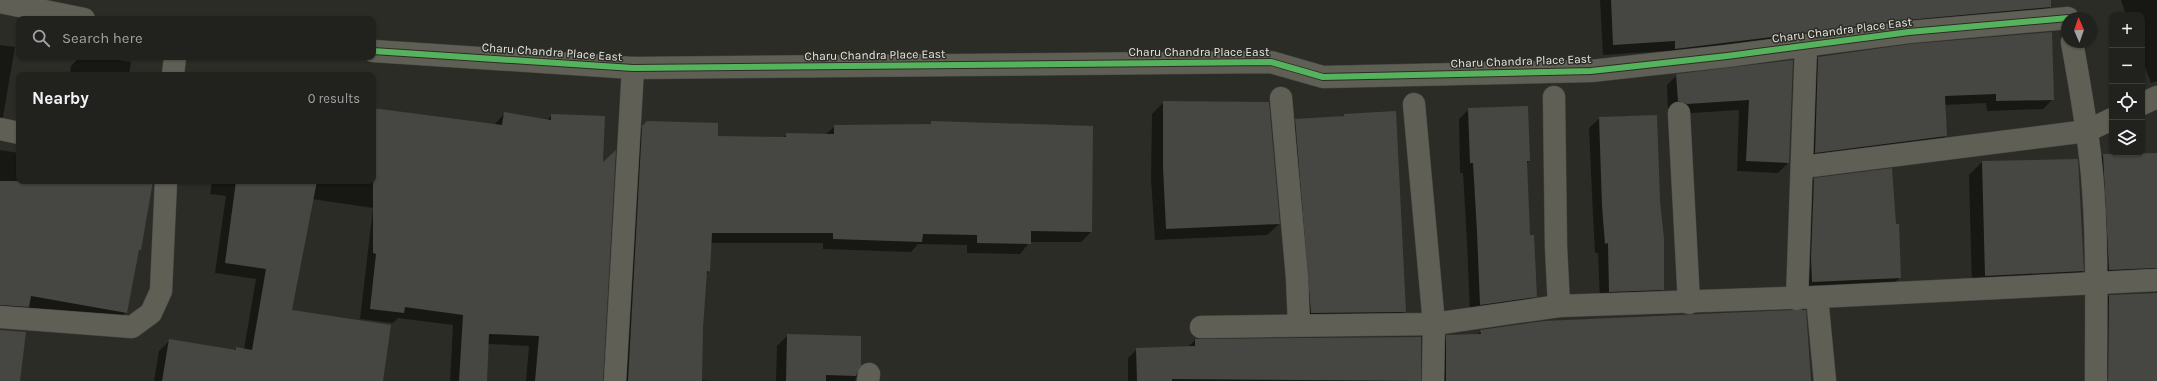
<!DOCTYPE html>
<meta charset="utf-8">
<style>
:root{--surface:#21211d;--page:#2d2e2a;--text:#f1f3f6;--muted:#a2a3a4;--line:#3e3e3b}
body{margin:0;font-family:Karla,sans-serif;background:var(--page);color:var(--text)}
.controls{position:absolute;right:12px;top:12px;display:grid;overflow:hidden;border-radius:8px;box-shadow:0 1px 3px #0004}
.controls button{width:36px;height:36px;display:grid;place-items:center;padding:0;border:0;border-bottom:1px solid var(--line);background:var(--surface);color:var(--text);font:20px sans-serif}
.compass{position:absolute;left:2061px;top:12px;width:36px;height:36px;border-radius:50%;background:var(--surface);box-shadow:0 1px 3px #0004;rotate:358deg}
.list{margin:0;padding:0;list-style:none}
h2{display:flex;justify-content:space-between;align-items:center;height:52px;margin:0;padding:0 16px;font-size:17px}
h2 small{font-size:13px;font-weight:400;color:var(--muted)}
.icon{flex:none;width:22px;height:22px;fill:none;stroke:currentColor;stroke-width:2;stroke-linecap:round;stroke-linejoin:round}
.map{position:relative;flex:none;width:2157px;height:381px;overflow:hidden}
.search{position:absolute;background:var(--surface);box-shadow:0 1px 3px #0004;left:16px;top:16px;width:360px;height:44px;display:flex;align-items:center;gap:10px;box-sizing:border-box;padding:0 14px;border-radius:8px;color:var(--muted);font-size:15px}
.panel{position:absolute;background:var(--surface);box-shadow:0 1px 3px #0004;left:16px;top:72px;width:360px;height:112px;border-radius:8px}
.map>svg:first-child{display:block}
</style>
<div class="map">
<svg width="2157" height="381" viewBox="0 0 2157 381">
<rect width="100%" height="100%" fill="#2c2c27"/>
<g fill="#0007">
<path d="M 1600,0 L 2050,0 L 2050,7 L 2040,17 L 1665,59 L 1665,51 L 1603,55 Z"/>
<path d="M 2121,0 L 2157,0 L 2157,81 L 2151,83 L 2142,59 L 2142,15 L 2126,15 Z"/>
<path d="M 0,45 L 15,47 L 3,117 L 0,120 Z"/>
<path d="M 80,57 L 101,57 L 131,62 L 129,75 L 70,75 L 71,66 Z"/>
<path d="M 1819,58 L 2053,99 L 2043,109 L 1987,111 L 1986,103 L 1945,105 L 1946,136 L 1936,146 L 1805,162 L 1808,68 Z"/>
<path d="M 1792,61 L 1788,163 L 1778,173 L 1737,171 L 1739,110 L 1677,114 L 1668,111 L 1667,85 L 1677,75 Z"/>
<path d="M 1164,102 L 1279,224 L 1267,235 L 1155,240 L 1151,179 L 1152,114 Z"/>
<path d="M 373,108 L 494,125 L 505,113 L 547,120 L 552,115 L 602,164 L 602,381 L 526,381 L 529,346 L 488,344 L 486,381 L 450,381 L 453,325 L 398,318 L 393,323 L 360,319 L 373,208 L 312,199 L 291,311 L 381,381 L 154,381 L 159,351 L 170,340 L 234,351 L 237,348 L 244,349 L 256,279 L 215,273 L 226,196 L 210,194 L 212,181 L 373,181 Z"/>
<path d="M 1469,109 L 1529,161 L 1526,164 L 1529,236 L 1536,296 L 1526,306 L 1470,314 L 1467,242 L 1463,173 L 1460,173 L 1459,119 Z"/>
<path d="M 1344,115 L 1405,311 L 1396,321 L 1302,322 L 1286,130 L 1296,120 L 1342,117 Z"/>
<path d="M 1600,118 L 1663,289 L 1653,299 L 1600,301 L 1598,253 L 1595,253 L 1593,216 L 1589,128 Z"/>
<path d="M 932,122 L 1091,232 L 1081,242 L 1030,242 L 1020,254 L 967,253 L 967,245 L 918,244 L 911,252 L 823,249 L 823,243 L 710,243 L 709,271 L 706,275 L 702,328 L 701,380 L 713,381 L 618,381 L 632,137 L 643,127 L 717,137 L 783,138 L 787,134 L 826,134 L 835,126 L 929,125 Z"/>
<path d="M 0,150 L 19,153 L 19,181 L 152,181 L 140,250 L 137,253 L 126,312 L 115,324 L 0,317 Z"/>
<path d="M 2157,154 L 2157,287 L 2098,281 L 2092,166 L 2103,155 Z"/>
<path d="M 2077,160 L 2083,271 L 2070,283 L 1972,288 L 1969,175 L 1982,162 Z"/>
<path d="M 1814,179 L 1900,277 L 1889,289 L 1801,293 L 1803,191 Z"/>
<path d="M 2157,293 L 2157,381 L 2098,381 L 2098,307 L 2109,296 Z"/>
<path d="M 1481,331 L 1809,381 L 1433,381 L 1434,349 L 1447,336 L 1477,335 Z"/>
<path d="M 788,335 L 860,365 L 855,381 L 776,381 L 777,346 Z"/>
<path d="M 1420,338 L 1421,381 L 1128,381 L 1128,358 L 1137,349 L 1187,348 L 1195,340 Z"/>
</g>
<g fill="#464643">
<path d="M 1611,0 L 2051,0 L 2051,7 L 1907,20 L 1675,49 L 1675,41 L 1613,45 Z"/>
<path d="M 2052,32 L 2054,100 L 1996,101 L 1996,94 L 1945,96 L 1947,136 L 1815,153 L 1818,57 L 1910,44 Z"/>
<path d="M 1793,60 L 1789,163 L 1746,161 L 1749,100 L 1687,104 L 1678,101 L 1676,74 Z"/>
<path d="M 1163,101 L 1269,102 L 1280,224 L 1166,229 L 1163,167 Z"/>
<path d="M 1528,106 L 1530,161 L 1527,161 L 1530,235 L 1534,235 L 1537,297 L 1480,305 L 1477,232 L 1473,163 L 1470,163 L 1468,108 Z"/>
<path d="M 373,108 L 502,125 L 504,112 L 551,120 L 551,114 L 605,116 L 603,162 L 616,150 L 603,381 L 535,381 L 539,336 L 489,334 L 487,381 L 459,381 L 463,315 L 405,307 L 404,313 L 370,309 L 376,254 L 373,253 Z"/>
<path d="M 1396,111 L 1406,312 L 1311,313 L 1295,119 L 1344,116 L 1344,114 Z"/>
<path d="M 1657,115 L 1660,201 L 1664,239 L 1664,290 L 1609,292 L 1608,243 L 1605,244 L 1602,206 L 1599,117 Z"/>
<path d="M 647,121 L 718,123 L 718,136 L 786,137 L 786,133 L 834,134 L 834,125 L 931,124 L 931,121 L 1093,126 L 1092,232 L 1031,231 L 1031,244 L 977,243 L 977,235 L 923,234 L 922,242 L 833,239 L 833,233 L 712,233 L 710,272 L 707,271 L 703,328 L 702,381 L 628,381 L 642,126 Z"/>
<path d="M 2157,153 L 2157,268 L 2109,270 L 2103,154 Z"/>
<path d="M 2078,159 L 2084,271 L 1985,276 L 1982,161 Z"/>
<path d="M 1892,168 L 1896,224 L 1899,224 L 1901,278 L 1812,282 L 1811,258 L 1814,178 Z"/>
<path d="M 0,181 L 153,181 L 141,250 L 139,250 L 127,313 L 31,296 L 29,307 L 0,305 Z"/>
<path d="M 236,181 L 317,181 L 292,310 L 391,325 L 383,381 L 162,381 L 169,339 L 236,350 L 236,347 L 252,350 L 266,269 L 225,263 Z"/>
<path d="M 2157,293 L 2157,381 L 2108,381 L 2109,295 Z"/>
<path d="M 1793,310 L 1806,310 L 1811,381 L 1446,381 L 1446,335 L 1481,334 L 1480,330 L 1544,321 Z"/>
<path d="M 0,330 L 26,332 L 20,381 L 0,381 Z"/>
<path d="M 787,334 L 861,336 L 861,365 L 856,376 L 826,375 L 826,381 L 786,381 Z"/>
<path d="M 1421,337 L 1421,381 L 1172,379 L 1172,381 L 1137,381 L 1136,348 L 1195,346 L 1195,339 Z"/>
</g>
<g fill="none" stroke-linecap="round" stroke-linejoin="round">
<defs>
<g id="street">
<path d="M 0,2 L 84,19"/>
<path d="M 2072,42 C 2080,86 2088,130 2092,174 C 2098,243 2096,312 2096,381"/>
<path d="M 373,51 L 633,68 L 1271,62 L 1323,77 L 1591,71 L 1727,56 L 1909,32 L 2068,18"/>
<path d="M 173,75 L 175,57"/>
<path d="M 1554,97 L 1556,247 L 1559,306"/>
<path d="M 1281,98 L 1297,278 L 1299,325"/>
<path d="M 1414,104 L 1434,324 L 1433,381"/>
<path d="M 2142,104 L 2157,97"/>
<path d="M 1679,113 L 1689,303"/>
<path d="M 0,129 L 19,133"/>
<path d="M 1803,167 L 2087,131 L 2112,119"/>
<path d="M 1817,297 L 2157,280"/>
<path d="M 1797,299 L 1806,45"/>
<path d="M 0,317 L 132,327 L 151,313 L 161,291 L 166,181"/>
<path d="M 1201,327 L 1434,324 L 1559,306 L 1817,297 L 1825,381"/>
<path d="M 615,381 L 633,68"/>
<path d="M 868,381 L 869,374"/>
</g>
</defs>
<use href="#street" stroke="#494946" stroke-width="23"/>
<use href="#street" stroke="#5f5f56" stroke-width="22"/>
<defs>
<path id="cycleway" d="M 373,51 L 633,68 L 1271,62 L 1323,77 L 1591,71 L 1727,56 L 1909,32 L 2068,18"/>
</defs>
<use href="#cycleway" stroke="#2d2d26" stroke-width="8"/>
<use href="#cycleway" stroke="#56b35d" stroke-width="6"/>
</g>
<g text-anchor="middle" stroke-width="3" stroke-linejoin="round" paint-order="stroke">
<g font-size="12" fill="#e8e8e3" stroke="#2d2d26">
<text transform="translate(1842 30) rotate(-7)" y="4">Charu Chandra Place East</text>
<text transform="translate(552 52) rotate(4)" y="4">Charu Chandra Place East</text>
<text x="1199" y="56">Charu Chandra Place East</text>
<text transform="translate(875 55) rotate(-1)" y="4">Charu Chandra Place East</text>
<text transform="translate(1521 61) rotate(-2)" y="4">Charu Chandra Place East</text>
</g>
</g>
</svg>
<div class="controls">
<button>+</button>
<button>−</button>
<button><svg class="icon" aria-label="locate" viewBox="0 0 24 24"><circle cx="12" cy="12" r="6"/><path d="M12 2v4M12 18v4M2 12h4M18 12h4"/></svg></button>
<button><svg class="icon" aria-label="layers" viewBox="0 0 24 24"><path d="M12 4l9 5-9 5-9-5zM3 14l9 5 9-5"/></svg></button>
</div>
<svg class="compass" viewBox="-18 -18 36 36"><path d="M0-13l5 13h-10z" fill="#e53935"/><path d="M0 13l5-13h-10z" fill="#a2a3a4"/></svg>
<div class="search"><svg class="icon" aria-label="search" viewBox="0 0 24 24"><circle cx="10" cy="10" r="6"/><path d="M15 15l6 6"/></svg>Search here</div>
<section class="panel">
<h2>Nearby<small>0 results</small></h2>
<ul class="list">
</ul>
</section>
</div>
